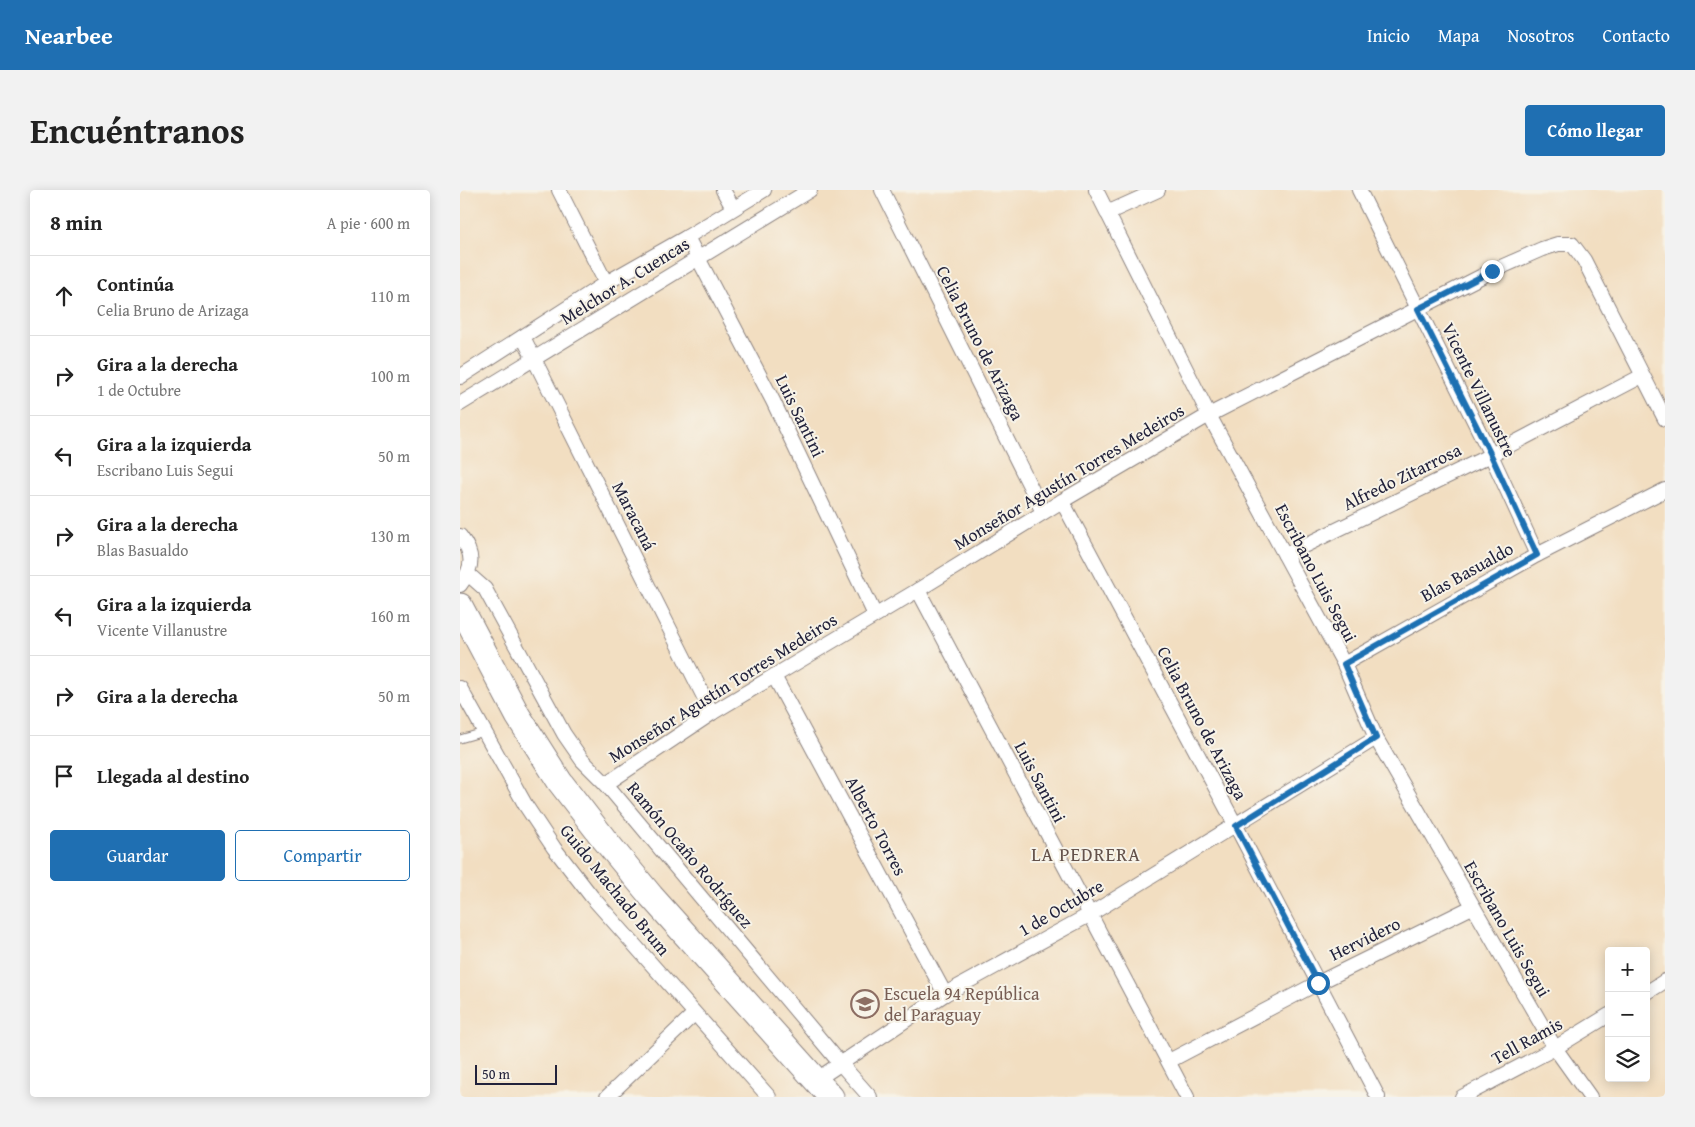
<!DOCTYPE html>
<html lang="es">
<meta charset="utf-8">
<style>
:root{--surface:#fff;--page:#f2f2f2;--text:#222;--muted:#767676;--line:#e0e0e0;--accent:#1f6fb2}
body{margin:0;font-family:"Gentium Book Plus",serif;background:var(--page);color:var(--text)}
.controls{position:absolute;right:15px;bottom:15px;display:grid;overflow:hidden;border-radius:5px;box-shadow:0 2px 12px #0003}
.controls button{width:45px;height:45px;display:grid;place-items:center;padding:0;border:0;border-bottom:1px solid var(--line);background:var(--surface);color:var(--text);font:25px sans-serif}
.scale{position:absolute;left:15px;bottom:12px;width:82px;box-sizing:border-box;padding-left:5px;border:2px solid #22223b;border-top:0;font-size:14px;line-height:18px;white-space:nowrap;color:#22223b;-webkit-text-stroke:4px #f7f3e8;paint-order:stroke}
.stop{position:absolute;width:15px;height:15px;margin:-11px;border:4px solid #1f6fb2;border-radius:50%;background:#fff}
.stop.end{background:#1f6fb2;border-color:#fff;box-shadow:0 1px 5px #0008}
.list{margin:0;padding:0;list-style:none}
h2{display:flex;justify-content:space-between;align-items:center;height:65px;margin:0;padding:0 20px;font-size:21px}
h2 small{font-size:16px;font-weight:400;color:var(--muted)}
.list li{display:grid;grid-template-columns:32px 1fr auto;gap:15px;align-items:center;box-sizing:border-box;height:80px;padding:0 20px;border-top:1px solid var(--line)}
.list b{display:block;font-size:19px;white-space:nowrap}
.list p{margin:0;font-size:16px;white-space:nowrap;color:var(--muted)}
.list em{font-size:16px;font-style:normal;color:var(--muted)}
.actions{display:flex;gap:10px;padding:15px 20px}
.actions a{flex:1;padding:11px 0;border:1px solid var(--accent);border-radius:5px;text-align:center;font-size:18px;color:var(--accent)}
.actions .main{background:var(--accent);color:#fff}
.icon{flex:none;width:28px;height:28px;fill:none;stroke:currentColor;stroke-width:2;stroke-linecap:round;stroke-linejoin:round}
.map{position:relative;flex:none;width:1205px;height:907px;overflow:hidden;border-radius:5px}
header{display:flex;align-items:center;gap:30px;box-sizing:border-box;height:70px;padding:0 25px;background:var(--accent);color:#fff}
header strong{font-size:24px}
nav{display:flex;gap:28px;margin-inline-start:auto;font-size:18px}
.intro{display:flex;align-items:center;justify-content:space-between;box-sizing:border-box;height:120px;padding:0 30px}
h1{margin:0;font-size:35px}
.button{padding:12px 22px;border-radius:5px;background:var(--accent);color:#fff;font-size:18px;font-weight:700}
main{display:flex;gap:30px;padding:0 30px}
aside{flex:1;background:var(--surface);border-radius:5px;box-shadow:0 2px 12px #0003}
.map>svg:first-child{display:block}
</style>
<header>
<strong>Nearbee</strong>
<nav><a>Inicio</a><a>Mapa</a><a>Nosotros</a><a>Contacto</a></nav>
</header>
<div class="intro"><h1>Encuéntranos</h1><a class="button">Cómo llegar</a></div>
<main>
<aside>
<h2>8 min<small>A pie · 600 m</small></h2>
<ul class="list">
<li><svg class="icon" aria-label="ahead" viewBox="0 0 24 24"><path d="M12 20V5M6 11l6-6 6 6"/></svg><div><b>Continúa</b><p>Celia Bruno de Arizaga</p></div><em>110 m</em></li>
<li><svg class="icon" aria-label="right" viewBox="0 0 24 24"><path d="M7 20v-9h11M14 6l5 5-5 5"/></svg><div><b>Gira a la derecha</b><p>1 de Octubre</p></div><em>100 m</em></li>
<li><svg class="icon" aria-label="left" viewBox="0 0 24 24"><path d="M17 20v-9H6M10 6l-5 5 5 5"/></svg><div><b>Gira a la izquierda</b><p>Escribano Luis Segui</p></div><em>50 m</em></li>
<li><svg class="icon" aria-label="right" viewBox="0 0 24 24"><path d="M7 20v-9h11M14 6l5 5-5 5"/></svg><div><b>Gira a la derecha</b><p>Blas Basualdo</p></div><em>130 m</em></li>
<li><svg class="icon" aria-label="left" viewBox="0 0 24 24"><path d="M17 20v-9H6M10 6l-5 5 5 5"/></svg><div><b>Gira a la izquierda</b><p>Vicente Villanustre</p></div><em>160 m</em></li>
<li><svg class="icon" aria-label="right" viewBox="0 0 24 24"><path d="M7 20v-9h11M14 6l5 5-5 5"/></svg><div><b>Gira a la derecha</b></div><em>50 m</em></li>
<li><svg class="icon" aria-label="arrive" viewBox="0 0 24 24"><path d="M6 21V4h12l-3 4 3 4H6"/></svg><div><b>Llegada al destino</b></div></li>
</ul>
<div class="actions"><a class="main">Guardar</a><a>Compartir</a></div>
</aside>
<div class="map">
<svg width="1205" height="907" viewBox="0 0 1205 907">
<rect width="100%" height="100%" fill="#f7f3e8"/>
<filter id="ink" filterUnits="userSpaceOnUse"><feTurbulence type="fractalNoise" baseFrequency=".02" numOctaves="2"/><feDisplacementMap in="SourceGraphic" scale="10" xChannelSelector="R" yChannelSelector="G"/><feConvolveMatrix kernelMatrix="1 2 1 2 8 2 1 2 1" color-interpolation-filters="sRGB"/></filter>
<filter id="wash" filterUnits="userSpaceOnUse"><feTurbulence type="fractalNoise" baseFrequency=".0096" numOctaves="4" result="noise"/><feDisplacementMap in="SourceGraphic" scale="20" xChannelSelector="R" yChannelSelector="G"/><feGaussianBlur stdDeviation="1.12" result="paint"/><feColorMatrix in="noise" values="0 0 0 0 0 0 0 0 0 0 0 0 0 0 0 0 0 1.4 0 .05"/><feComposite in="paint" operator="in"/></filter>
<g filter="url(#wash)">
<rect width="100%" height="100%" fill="#f2dec1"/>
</g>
<g filter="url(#ink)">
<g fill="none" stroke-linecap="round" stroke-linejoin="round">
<defs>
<path id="lane" d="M 0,549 L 24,542"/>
<g id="street">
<path d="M 99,0 L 146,93"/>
<path d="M 263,0 L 273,18"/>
<path d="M 422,0 L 583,322"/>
<path d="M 636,0 L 749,225 L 884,474 L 916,548 L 1095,858 L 1130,907"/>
<path d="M 899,0 L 1031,265 L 1077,365"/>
<path d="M 647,23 L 698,0"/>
<path d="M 227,47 L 313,211 L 415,425"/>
<path d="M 63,147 L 252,523"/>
<path d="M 0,187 L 146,93 L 227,47 L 304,0"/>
<path d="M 0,214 L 350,0"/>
<path d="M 602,311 L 776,636 L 918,907"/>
<path d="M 0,346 C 14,364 14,377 0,395"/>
<path d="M 825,365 L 1031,265 L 1182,186"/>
<path d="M 8,384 L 25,399 L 104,544 L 122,570 L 146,594 L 380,873 L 410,907"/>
<path d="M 458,400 L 727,907"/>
<path d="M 884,474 L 1077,365 L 1205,300"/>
<path d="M 314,486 L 485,804"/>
<path d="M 0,498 L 66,616 L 94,658 L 132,707 L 309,907"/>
<path d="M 146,594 L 252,523 L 458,400 L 602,311 L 749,225 L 1032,81 L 1082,59 L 1098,54 L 1112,54 L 1124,70 L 1205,229"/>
<path d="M 1186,803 L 1205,791"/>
<path d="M 709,871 L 858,793 L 1012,717"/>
<path d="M 356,890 L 485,804 L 629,725 L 916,548"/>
<path d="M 147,907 L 234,824"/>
<path d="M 1002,907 L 1095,858 L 1149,825"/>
</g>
<path id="highway" d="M 0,416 L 58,526 L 100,592 L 144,649 L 191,706 L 371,907"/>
</defs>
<use href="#lane" stroke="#8a807e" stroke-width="9"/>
<use href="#street" stroke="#8a807e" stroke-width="16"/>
<use href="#highway" stroke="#8a807e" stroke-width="27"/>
<use href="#lane" stroke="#fff" stroke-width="7"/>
<use href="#street" stroke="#fff" stroke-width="14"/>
<use href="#highway" stroke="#fff" stroke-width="25"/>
</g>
</g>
<g fill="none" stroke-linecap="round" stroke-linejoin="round" filter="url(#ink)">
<path stroke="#1f6fb2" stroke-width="6" d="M 858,793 L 776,636 L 916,548 L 884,474 L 1077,365 L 1031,265 L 958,119 L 1032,81"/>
</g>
<defs>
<symbol id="school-ring" viewBox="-11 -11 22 22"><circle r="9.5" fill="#f7f3e8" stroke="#8d6e63" stroke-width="1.5"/><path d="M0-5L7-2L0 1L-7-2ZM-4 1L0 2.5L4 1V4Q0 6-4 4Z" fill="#8d6e63"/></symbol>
</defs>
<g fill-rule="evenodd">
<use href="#school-ring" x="389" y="798" width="32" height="32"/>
</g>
<g text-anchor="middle" stroke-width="4" stroke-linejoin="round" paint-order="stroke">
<g font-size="18" fill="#22223b" stroke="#f7f3e8">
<text transform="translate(165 91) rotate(-32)" y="6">Melchor A. Cuencas</text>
<text transform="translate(520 153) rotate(63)" y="6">Celia Bruno de Arizaga</text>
<text transform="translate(1019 200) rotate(64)" y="6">Vicente Villanustre</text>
<text transform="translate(340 226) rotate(64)" y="6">Luis Santini</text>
<text transform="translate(609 287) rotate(-31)" y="6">Monseñor Agustín Torres Medeiros</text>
<text transform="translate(942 287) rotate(-26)" y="6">Alfredo Zitarrosa</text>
<text transform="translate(174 326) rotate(63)" y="6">Maracaná</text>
<text transform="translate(1007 382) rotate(-29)" y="6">Blas Basualdo</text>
<text transform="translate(856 383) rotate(62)" y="6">Escribano Luis Segui</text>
<text transform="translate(263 498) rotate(-32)" y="6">Monseñor Agustín Torres Medeiros</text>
<text transform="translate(742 533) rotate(62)" y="6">Celia Bruno de Arizaga</text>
<text transform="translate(580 592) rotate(62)" y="6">Luis Santini</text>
<text transform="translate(416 636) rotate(62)" y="6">Alberto Torres</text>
<text transform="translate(230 665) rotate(50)" y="6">Ramón Ocaño Rodríguez</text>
<text transform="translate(155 700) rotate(51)" y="6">Guido Machado Brum</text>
<text transform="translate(601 718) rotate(-30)" y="6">1 de Octubre</text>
<text transform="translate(1047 739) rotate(60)" y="6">Escribano Luis Segui</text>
<text transform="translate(905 749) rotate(-26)" y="6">Hervidero</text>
<text transform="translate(1067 851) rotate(-29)" y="6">Tell Ramis</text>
</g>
<g font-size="18" fill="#785e54" stroke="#f7f3e8" text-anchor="start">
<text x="424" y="810">Escuela 94 República<tspan x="424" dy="21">del Paraguay</tspan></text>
</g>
<g font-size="19" letter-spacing="1" fill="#64524b" stroke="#f7f3e8">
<text x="626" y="671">LA PEDRERA</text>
</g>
</g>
</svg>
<div class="controls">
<button>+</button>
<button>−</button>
<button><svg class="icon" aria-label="layers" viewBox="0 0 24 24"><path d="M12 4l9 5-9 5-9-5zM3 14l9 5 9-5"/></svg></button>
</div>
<div class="scale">50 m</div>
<div class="stop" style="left:858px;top:793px"></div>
<div class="stop end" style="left:1032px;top:81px"></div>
</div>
</main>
